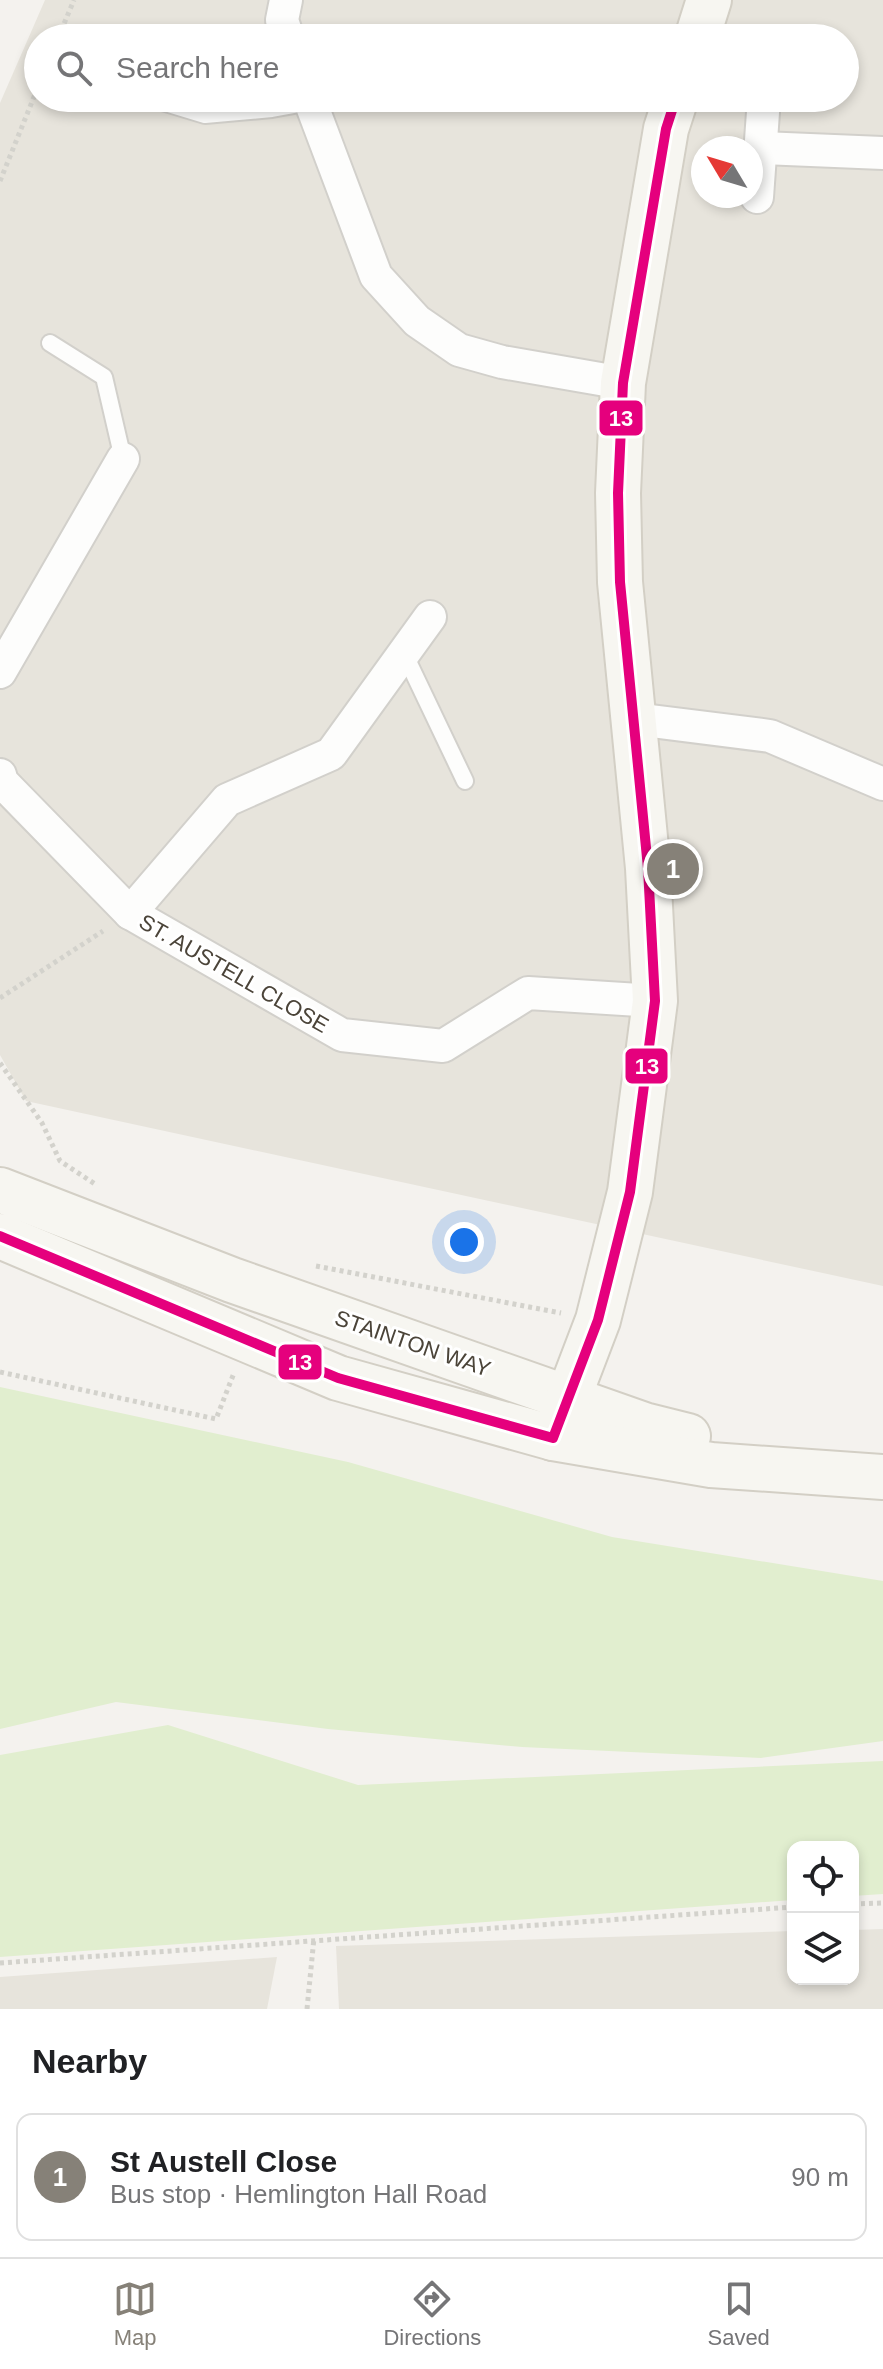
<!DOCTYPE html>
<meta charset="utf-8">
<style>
:root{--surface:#fff;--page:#f2f2f2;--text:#202124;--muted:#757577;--line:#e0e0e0;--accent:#868178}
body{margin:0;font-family:Helvetica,sans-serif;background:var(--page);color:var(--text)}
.controls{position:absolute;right:24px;bottom:24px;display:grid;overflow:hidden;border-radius:16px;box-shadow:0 4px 12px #0003}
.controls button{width:72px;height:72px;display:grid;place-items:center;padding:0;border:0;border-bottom:2px solid var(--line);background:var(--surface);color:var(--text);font:40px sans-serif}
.compass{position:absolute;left:691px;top:136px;width:72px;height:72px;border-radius:50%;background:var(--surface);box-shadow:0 4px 12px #0003;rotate:308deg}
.you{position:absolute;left:464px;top:1242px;width:28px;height:28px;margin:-20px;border:6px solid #fff;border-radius:50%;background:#1a73e8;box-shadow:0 0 0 12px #1a73e833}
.badge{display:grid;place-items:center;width:52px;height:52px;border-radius:50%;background:var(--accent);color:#fff;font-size:26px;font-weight:700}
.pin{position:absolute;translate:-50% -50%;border:4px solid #fff;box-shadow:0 2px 8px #0006}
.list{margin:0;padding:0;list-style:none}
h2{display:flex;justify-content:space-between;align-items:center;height:104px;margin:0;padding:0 32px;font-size:34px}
h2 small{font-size:26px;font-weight:400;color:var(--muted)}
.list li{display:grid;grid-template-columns:52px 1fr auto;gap:24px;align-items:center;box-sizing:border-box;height:128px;margin:0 16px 16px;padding:0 16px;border:2px solid var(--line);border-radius:16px}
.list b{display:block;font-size:30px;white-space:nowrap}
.list p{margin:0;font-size:26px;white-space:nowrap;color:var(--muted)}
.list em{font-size:26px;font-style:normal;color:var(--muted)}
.icon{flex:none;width:44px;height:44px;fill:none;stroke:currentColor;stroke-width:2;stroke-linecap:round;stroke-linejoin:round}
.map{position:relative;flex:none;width:883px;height:2009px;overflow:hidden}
.search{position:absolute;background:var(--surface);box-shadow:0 4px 12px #0003;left:24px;right:24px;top:24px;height:88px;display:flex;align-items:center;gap:20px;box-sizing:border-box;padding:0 28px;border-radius:44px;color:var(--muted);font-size:30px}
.sheet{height:248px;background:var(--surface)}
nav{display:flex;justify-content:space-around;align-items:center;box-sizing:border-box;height:112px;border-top:2px solid var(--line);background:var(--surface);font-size:22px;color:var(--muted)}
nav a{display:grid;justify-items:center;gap:4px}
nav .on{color:var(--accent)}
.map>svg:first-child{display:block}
</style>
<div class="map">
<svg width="883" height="2009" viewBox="0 0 883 2009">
<rect width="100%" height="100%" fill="#f4f2ee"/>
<g fill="#e7e4dc" fill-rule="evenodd">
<path d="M 45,0 L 883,0 L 883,1286 L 26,1101 L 0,1055 L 0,103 ZM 38,38 L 845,38 L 845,98 L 38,98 ZM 703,148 L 751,148 L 751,196 L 703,196 Z"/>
<path d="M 883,1929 L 883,2009 L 339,2009 L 336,1946 L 793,1931 L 793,1979 L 853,1979 L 853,1930 Z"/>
<path d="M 277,1957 L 267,2009 L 0,2009 L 0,1977 Z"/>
</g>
<g fill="#e1eecf">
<path d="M 0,1387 L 348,1462 L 612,1537 L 883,1581 L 883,1741 L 761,1758 L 522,1747 L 328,1729 L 116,1702 L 0,1729 Z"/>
<path d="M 168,1725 L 358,1785 L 883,1761 L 883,1894 L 853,1896 L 853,1847 L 793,1847 L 793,1900 L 0,1957 L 0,1755 Z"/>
</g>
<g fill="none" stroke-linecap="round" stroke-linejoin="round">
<defs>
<g id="lane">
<path d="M 149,98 L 205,115 L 272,109 L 311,102"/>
<path d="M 50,343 L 104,377 L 123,459"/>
<path d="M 404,653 L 465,781"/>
</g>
<g id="street">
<path d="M 286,0 L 282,20 L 288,38"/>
<path d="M 309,98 L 376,276 L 417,321 L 459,350 L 502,362 L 623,383"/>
<path d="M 761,148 L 883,153"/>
<path d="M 757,197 L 764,98"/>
<path d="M 0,672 L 123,459"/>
<path d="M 635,719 L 770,736 L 883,784"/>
<path d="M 0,775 L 2,782 L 130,913 L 342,1035 L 443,1046 L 528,993 L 655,1001"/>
<path d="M 130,913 L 227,800 L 331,754 L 430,617"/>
</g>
<g id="secondary">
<path d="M 697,38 L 709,0"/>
<path d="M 0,1190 L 232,1280 L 644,1425 L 688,1436"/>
<path d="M 0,1236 L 338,1378 L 553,1438 L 711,1465 L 883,1477"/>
<path d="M 553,1438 L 598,1320 L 630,1192 L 655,1001 L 648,868 L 620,582 L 618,493 L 623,383 L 666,129 L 676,98"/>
</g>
</defs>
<use href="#lane" stroke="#d2d0cb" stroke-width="20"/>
<use href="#street" stroke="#d2d0cb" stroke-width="36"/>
<use href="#secondary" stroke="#d3cfc5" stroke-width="48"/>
<g stroke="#d3d2cc" stroke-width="5" stroke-dasharray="4 4" stroke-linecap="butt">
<path d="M 58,38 L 74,0"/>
<path d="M 0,181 L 38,87"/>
<path d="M 0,998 L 103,931"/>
<path d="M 0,1063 L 42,1123 L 60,1161 L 95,1184"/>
<path d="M 316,1266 L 561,1313"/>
<path d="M 0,1372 L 216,1419 L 234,1373"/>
<path d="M 853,1904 L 883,1903"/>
<path d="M 0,1963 L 793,1907"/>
<path d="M 307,2009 L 314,1938"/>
</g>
<use href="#lane" stroke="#fdfdfc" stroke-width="16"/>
<use href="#street" stroke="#fdfdfc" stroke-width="32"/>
<use href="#secondary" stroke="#f7f6f1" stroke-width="44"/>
<defs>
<path id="bus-1" d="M 0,1236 L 338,1378 L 553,1438 L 598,1320 L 630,1192 L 655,1001 L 648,868 L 620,582 L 618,493 L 623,383 L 666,129 L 676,98"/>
</defs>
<use href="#bus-1" stroke="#fff" stroke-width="16"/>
<use href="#bus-1" stroke="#e5007d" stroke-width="10"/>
</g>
<g text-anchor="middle" stroke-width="6" stroke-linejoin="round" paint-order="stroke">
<g font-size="22" fill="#4b4439" stroke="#fff">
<text transform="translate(234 973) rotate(30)" y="8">ST. AUSTELL CLOSE</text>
<text transform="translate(413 1343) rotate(19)" y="8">STAINTON WAY</text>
</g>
</g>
<g stroke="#fff" stroke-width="3">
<rect x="598" y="399" width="46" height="38" rx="8" fill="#e5007d"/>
<rect x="624" y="1047" width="45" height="38" rx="8" fill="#e5007d"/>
<rect x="277" y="1343" width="46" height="38" rx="8" fill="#e5007d"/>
</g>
<g font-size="22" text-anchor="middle" font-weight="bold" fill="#fff">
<text x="621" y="426">13</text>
<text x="647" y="1074">13</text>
<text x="300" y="1370">13</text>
</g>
</svg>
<div class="controls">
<button><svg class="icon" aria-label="locate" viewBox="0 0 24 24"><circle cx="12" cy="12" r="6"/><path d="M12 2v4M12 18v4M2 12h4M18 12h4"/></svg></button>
<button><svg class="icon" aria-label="layers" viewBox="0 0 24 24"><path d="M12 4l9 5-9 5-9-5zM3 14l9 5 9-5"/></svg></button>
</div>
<svg class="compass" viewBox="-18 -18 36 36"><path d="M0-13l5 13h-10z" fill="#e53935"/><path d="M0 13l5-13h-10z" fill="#757577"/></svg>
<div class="you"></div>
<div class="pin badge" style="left:673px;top:869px">1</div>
<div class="search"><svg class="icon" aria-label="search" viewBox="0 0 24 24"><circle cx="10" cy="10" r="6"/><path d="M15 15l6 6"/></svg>Search here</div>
</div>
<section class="sheet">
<h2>Nearby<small></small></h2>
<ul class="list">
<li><span class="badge">1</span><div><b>St Austell Close</b><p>Bus stop · Hemlington Hall Road</p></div><em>90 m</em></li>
</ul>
</section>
<nav>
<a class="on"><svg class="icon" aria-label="map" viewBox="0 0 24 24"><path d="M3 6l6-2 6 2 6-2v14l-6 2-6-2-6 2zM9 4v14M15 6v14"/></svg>Map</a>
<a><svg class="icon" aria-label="directions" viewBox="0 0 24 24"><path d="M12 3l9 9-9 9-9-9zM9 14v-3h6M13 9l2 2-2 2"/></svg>Directions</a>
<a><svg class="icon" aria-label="saved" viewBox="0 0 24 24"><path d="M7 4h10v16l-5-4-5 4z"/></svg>Saved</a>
</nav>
